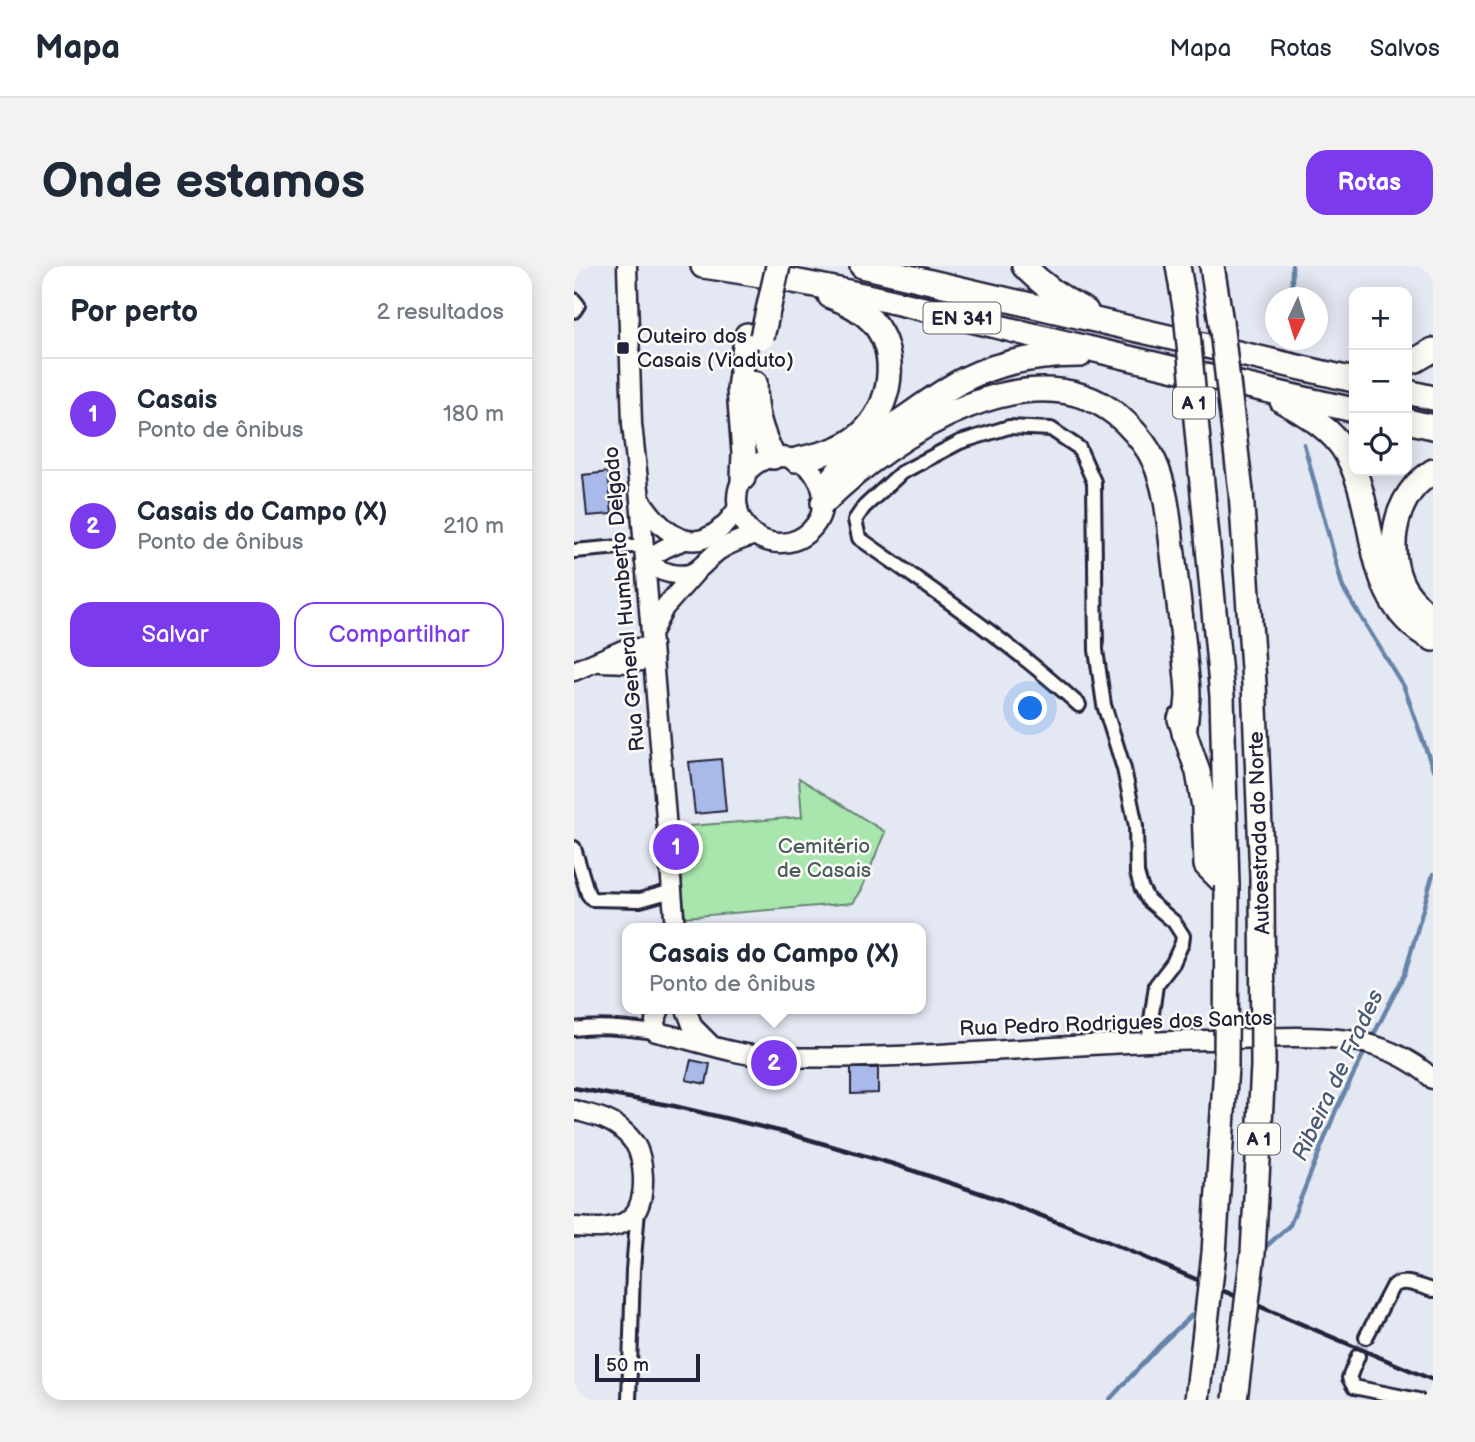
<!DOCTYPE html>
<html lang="pt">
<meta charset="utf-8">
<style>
:root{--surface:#fff;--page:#f2f2f3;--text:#1f2937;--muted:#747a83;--line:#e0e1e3;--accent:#7c3aed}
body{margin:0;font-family:"Balsamiq Sans",sans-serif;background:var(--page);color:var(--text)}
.controls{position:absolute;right:21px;top:21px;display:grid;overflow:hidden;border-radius:14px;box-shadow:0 4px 18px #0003}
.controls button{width:63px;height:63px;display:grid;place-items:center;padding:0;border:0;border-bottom:2px solid var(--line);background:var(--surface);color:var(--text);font:35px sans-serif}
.compass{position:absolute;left:691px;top:21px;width:63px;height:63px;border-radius:50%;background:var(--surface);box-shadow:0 4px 18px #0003;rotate:184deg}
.scale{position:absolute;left:21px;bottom:18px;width:105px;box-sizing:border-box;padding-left:7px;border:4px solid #22223b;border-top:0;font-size:19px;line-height:24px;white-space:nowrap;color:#22223b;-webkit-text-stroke:5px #fdfcf7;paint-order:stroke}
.you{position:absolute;left:457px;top:443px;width:24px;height:24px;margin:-18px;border:5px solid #fff;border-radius:50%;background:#1a73e8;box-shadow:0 0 0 10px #1a73e833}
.badge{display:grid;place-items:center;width:46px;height:46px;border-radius:50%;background:var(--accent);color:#fff;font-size:23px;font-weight:700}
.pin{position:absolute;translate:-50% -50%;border:4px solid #fff;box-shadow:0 2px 7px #0006}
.popup{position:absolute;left:48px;top:657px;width:304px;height:91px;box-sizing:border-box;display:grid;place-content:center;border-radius:14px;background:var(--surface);filter:drop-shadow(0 2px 5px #0005);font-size:23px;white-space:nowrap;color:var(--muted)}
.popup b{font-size:26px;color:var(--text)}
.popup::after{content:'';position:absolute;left:50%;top:100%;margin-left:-14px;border:14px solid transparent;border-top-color:var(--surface)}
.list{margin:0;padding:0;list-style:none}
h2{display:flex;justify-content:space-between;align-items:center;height:91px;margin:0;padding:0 28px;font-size:30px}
h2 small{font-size:23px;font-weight:400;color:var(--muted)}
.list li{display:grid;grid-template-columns:46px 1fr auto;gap:21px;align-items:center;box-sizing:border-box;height:112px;padding:0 28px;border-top:2px solid var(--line)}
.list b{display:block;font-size:26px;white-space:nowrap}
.list p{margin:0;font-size:23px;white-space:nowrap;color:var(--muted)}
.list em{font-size:23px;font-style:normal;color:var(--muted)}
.actions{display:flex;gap:14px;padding:21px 28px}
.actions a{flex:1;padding:16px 0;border:2px solid var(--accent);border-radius:21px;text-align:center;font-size:24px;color:var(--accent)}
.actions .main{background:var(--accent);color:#fff}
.icon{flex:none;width:38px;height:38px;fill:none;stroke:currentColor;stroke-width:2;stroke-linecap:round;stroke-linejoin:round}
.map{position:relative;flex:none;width:859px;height:1134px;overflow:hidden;border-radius:21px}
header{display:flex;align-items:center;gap:42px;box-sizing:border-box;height:98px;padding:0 35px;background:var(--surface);border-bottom:2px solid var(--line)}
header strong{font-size:33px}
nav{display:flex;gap:38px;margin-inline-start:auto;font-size:24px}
.intro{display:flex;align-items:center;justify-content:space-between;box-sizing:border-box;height:168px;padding:0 42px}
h1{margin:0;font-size:49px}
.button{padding:18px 32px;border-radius:21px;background:var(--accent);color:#fff;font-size:24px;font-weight:700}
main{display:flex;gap:42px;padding:0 42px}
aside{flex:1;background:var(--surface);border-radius:21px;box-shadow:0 4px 18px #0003}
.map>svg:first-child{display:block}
</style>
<header>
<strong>Mapa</strong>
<nav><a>Mapa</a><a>Rotas</a><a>Salvos</a></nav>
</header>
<div class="intro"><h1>Onde estamos</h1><a class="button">Rotas</a></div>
<main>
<aside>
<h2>Por perto<small>2 resultados</small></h2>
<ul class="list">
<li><span class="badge">1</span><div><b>Casais</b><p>Ponto de ônibus</p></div><em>180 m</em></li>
<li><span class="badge">2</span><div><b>Casais do Campo (X)</b><p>Ponto de ônibus</p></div><em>210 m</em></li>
</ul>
<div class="actions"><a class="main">Salvar</a><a>Compartilhar</a></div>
</aside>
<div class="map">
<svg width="859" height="1134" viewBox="0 0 859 1134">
<rect width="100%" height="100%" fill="#e4e8f3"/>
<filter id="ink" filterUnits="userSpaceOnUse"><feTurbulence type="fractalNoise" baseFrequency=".0143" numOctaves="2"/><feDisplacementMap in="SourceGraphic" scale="14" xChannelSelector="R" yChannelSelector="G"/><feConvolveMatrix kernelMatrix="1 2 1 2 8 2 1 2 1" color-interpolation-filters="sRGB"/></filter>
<g filter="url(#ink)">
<path fill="#a9e6ad" stroke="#668474" stroke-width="2" d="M 225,512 L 311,566 L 287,625 L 279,637 L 111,651 L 103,561 L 228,551 Z"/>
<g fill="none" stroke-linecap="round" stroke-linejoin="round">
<g stroke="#6683a8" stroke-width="4.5">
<path d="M 718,32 L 718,0"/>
<path d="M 730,178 L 769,322 L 830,421 L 859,503"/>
<path d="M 797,774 L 831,707 L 859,608"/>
<path d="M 687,985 L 716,959 L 762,844 L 793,781"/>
<path d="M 535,1134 L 585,1080 L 619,1048"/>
</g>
</g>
<g fill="#a9b9e9" stroke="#22223b" stroke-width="2">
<path d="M 34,206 L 38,248 L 13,250 L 9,209 Z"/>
<path d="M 147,493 L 152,545 L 121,548 L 115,496 Z"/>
<path d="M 117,794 L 136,798 L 132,818 L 112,814 Z"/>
<path d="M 277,802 L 304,802 L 304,827 L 277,828 Z"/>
</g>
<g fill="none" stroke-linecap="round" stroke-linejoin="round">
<path stroke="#bdc0ce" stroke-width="12" stroke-dasharray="12 6" stroke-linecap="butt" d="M 784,1090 L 792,1071"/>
<defs>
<g id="street">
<path d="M 0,34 L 4,39 L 0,45"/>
<path d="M 0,285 L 69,279"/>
<path d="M 505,439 C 437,377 360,325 285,272 L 281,254 L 290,241 L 327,207 L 386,176 L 435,161 L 477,163 L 505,182 L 520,216 L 522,384 L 530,439 L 550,503 L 562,560 L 563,607 L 567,621 L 574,634 L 600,656 L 609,670 L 608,677 L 599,697 L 582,719 L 574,776"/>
<path d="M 0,582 L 14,628 L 18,633 L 66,634 L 98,625"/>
<path d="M 0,763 C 28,759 54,763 82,766"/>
<path d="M 792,1071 L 818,1021 C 829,1011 846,1021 859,1024"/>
<path d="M 784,1090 L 775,1112 L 780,1121 L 844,1134"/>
<path d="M 55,1134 L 59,1004 L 64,944"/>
</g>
<g id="secondary">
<path d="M 53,0 L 58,158 L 66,233 L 101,662"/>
<circle cx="206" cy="234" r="43"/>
<path d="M 66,233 C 96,278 129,294 164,242"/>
<path d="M 71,295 C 83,305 109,315 123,304 C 131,298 137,290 144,285 C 155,277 169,273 181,269"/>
<path d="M 71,295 C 84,285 95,279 111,274"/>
<path d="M 77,368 L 90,342 L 121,307"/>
<path d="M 26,396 L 55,397 L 79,393"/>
<path d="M 0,405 L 51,383 L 78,381"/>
<path d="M 86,743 L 81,755 L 82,766 C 122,774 160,790 201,791 C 344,795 487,777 630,774 C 677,773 727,768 774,774 C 804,778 836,791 859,813"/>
<path d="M 112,743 L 119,761 L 137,779"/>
<path d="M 0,844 C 16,849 32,851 46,862 C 51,866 57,872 61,878 C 70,893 72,925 64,942 C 62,947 54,955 49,957 C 34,964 16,962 0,961"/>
</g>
<g id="highway">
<path d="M 129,0 C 237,15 344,41 450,67 C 560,93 670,120 780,144"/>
<path d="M 288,0 L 780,114"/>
<path d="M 450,0 C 468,19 488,33 512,45"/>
<path d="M 604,0 L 612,47"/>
<path d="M 638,0 L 647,56"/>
<path d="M 833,97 L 842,94 L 859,84"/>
<path d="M 181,117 C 181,148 186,163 199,191"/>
<path d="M 833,126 L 859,132"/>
<path d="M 708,135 C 732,148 760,164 773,189 C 806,249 787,337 859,373"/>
<path d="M 833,155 L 859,161"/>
<path d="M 222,194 C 245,189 269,184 287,168 C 318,141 326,87 298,55 C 287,44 270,35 256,30"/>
<path d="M 859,205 C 854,209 847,214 842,219 C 819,245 814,285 827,316 C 834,331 847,343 859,353"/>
<path d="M 169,212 L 170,187 L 165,123 L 168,98 L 173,69"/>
<path d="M 259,212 C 275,190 297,175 319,160 C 343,144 366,126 391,113 C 427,95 466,89 506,89"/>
<path d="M 667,226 L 680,417 L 688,611"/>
<path d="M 629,228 L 648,430 L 653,620"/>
<path d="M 249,237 C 316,170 466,72 552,157 C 562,167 574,181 580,195 C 593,223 595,257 599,288 C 603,323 608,358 611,393 C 612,405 614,418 614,430 C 613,442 612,455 610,467"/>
<path d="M 606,453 L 624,506 L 630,541 L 632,599 L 653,620"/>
</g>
</defs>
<use href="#street" stroke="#22223b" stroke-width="18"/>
<use href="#secondary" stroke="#22223b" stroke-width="23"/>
<use href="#highway" stroke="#22223b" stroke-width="28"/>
<use href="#street" stroke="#fdfcf7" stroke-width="12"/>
<use href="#secondary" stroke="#fdfcf7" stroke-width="18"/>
<use href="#highway" stroke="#fdfcf7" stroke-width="23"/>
<path stroke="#22223b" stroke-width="4.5" d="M 0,822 L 100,840 L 209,866 L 319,898 L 427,934 L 532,975 L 859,1114"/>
<defs>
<g id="highway-bridge">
<path d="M 612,47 L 629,228"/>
<path d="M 647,56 L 667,226"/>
<path d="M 188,71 L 204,0"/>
<path d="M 623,1134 L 640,987 L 652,800 L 653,620"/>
<path d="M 661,1134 L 679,987 L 689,800 L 688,611"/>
</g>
</defs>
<use href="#highway-bridge" stroke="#22223b" stroke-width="28" stroke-linecap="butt"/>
<use href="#highway-bridge" stroke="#fdfcf7" stroke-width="23"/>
</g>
</g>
<rect fill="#22223b" stroke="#fdfcf7" stroke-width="2.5" x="42" y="75" width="14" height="14" rx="3.5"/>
<g text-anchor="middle" stroke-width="5" stroke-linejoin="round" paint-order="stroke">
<g fill="#fdfcf7" stroke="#646373" stroke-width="2">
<rect x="349.5" y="36.5" width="77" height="31" rx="5"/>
<rect x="599" y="121.5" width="42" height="31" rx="5"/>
<rect x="664" y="857.5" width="42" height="31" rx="5"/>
</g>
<g font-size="19" font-weight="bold" fill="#22223b">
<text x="388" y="59">EN 341</text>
<text x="620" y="144">A 1</text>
<text x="685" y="880">A 1</text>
</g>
<g font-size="21" fill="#22223b" stroke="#fdfcf7" text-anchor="start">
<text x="63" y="77">Outeiro dos<tspan x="63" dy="24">Casais (Viaduto)</tspan></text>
</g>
<g font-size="21" fill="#22223b" stroke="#fdfcf7">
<text transform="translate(50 333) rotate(-95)" y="7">Rua General Humberto Delgado</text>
<text transform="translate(685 567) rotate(-92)" y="7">Autoestrada do Norte</text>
<text transform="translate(542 757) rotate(-2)" y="7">Rua Pedro Rodrigues dos Santos</text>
</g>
<g font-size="21" fill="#4a5d5d" stroke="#fdfcf7">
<text x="250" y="587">Cemitério<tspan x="250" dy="24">de Casais</tspan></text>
</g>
<g font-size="23" font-style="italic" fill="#4a5b7a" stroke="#fdfcf7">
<text transform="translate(763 809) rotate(-65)" y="8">Ribeira de Frades</text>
</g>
</g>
</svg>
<div class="controls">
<button>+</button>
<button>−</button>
<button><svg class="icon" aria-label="locate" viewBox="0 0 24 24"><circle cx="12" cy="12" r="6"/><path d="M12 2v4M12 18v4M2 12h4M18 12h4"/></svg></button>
</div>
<svg class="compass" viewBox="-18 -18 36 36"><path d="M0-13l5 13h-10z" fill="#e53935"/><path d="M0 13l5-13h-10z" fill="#747a83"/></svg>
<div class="scale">50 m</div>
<div class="you"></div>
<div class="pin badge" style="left:102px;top:581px">1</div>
<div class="pin badge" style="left:200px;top:797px">2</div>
<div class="popup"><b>Casais do Campo (X)</b>Ponto de ônibus</div>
</div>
</main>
